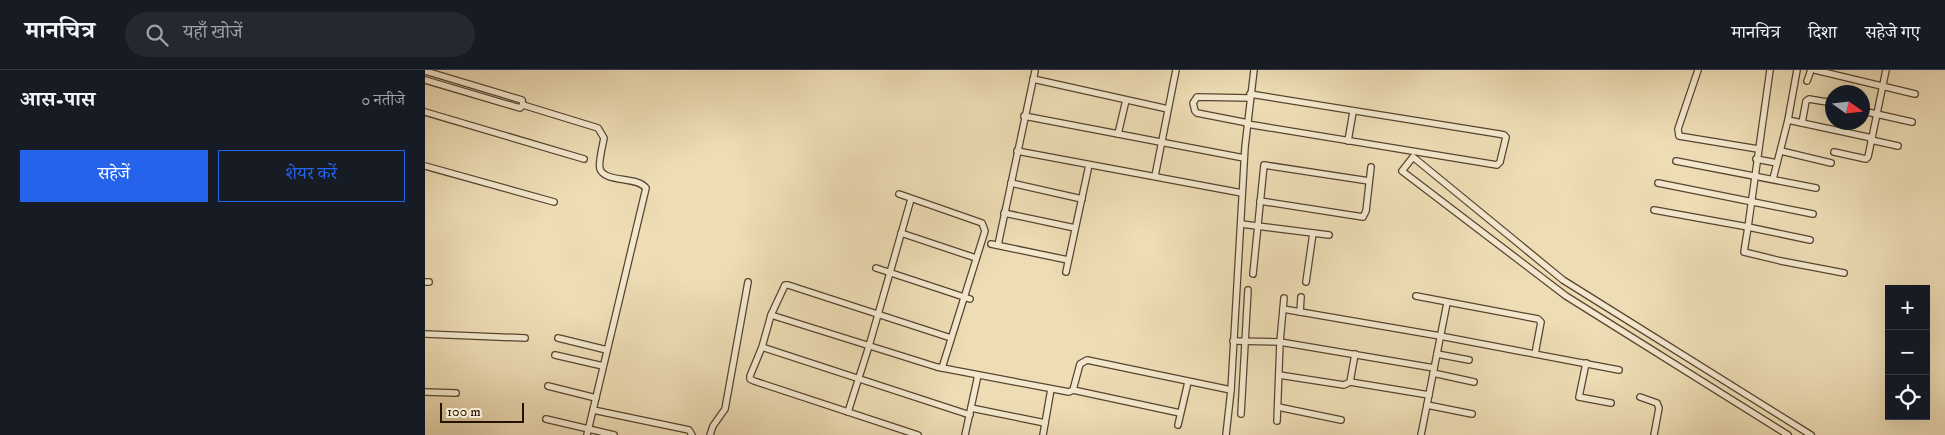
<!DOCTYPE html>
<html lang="hi">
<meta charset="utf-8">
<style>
:root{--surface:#171b24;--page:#242831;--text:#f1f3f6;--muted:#9ea1a6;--line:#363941;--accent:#2563eb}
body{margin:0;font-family:"IM FELL DW Pica","Noto Serif Devanagari",serif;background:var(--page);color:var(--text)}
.controls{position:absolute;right:15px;bottom:15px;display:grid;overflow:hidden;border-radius:0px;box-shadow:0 5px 20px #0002}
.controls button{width:45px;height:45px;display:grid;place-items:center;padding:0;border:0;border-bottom:1px solid var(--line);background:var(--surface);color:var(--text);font:25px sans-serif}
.compass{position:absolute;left:1400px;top:15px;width:45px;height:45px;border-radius:50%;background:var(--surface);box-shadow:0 5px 20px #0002;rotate:104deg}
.scale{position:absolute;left:15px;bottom:12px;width:84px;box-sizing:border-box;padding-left:5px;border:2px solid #251204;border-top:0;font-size:14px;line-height:18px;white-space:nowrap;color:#251204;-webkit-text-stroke:4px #f3e8ce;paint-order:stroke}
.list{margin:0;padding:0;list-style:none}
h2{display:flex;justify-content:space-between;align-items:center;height:65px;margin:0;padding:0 20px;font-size:21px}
h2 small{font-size:16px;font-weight:400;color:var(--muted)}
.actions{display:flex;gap:10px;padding:15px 20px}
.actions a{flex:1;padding:11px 0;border:1px solid var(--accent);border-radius:0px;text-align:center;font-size:18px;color:var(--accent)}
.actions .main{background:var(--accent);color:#fff}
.icon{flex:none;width:28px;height:28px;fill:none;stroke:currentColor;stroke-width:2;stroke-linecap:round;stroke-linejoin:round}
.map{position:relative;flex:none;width:1520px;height:365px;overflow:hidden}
header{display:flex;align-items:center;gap:30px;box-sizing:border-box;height:70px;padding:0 25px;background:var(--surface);border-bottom:1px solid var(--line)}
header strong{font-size:24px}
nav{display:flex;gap:28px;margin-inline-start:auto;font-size:18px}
.search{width:350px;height:45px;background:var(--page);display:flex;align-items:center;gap:12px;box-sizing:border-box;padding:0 18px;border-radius:28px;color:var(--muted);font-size:19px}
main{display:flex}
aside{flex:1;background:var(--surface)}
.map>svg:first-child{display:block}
</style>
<header>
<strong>मानचित्र</strong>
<div class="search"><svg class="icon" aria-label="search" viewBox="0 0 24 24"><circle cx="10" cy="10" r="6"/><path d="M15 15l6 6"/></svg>यहाँ खोजें</div>
<nav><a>मानचित्र</a><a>दिशा</a><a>सहेजे गए</a></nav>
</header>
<main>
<aside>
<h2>आस-पास<small>0 नतीजे</small></h2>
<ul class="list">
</ul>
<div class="actions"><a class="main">सहेजें</a><a>शेयर करें</a></div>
</aside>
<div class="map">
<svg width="1520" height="365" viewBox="0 0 1520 365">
<rect width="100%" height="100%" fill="#eddcb4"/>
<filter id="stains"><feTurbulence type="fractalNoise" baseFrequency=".004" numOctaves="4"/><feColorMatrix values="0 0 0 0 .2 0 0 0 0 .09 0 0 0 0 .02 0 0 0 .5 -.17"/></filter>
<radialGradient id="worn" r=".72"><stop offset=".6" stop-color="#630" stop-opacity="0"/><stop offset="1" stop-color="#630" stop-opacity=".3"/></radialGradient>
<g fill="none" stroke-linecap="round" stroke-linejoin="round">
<defs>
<g id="minor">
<path d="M 1273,0 L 1253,59 L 1254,66 L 1333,79"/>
<path d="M 1390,0 L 1490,24"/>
<path d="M 0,1 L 97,30 L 98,35 L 95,38 L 0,10"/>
<path d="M 608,9 L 743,39"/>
<path d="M 1382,11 L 1386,0"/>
<path d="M 98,35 L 173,58 L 179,68 C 178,74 173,93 175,99 C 180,113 212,106 221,118 L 162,365"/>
<path d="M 1438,41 L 1487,52"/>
<path d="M 0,42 L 159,89"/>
<path d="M 599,46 L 819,88"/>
<path d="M 1363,50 L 1447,68"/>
<path d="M 823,53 L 772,43 L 770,41 L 768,33 L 772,27 L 825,28"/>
<path d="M 1377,53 L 1381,31 L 1384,29 L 1408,33"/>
<path d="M 822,54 L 1072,95 L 1075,92 L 1081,67 L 1079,65 L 1074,64 L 825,24"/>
<path d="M 693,64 L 701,30"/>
<path d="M 1446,70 L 1473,76"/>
<path d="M 923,71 L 928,42"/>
<path d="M 592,81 L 817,123"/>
<path d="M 1356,81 L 1406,93"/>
<path d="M 1409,82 L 1441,89 L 1443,87 L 1461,0"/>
<path d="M 1331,89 L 1352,93"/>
<path d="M 1251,91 L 1391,118"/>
<path d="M 0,96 L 129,132"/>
<path d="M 730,106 L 751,0"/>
<path d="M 1348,109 L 1363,50 L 1372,0"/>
<path d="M 586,113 L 657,129"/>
<path d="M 1233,113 L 1388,144"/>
<path d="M 474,124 L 557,153 L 560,161 L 517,298"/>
<path d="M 835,131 L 938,147 L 941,141 L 946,97"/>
<path d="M 1229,140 L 1323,157 L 1345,0"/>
<path d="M 579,143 L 650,158"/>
<path d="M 816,154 L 904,165"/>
<path d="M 476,163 L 551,188"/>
<path d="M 1385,170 L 1323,157 L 1319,182 L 1356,191 L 1419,203"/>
<path d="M 566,174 L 643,190"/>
<path d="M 573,175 L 610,1"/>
<path d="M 451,198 L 545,229"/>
<path d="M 641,202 L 664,95"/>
<path d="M 828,204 L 839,95 L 944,111"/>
<path d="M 0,212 L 4,212"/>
<path d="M 881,212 L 888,163"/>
<path d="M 991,226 L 1113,249 L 1116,252 L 1110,284"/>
<path d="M 858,239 L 1015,266 L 1194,300"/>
<path d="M 875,242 L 876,227"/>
<path d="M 346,245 L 512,297 L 644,322 L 648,320 L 655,294 L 662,290 L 806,320"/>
<path d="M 0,264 L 100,268"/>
<path d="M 133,268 L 182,280"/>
<path d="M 808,271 L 855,272 L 1009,298"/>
<path d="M 337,277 L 545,345"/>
<path d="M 1012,284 L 1044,290"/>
<path d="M 130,285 L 178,296"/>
<path d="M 1161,293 L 1154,327 L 1186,333"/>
<path d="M 1008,303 L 1049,312"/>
<path d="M 854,305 L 919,315 L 925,312 L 930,284"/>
<path d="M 925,312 L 1004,325"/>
<path d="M 123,316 L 171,328"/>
<path d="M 648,320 L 755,343"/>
<path d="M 0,322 L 31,323"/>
<path d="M 1215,327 L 1232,333 L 1234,338 L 1229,365"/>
<path d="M 1002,335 L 1047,344"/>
<path d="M 853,337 L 916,350"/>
<path d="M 546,338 L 620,353"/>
<path d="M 168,340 L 264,360 L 267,365"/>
<path d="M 423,342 L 444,276 L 486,129"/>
<path d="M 816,344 L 823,220"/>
<path d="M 121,349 L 189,365"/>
<path d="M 852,351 L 855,272 L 859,228"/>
<path d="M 753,355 L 763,312"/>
<path d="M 285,365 L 288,356 L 300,339 L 323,212"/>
<path d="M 493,365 L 329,311 L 325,309 L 325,306 L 337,277 L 346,245 L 360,215 L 363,215 L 526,268"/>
<path d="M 540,365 L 553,305"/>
<path d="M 618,365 L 626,319"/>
<path d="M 801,365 L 806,320 L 820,77 L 829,0"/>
<path d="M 996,365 L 1022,233"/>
<path d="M 1363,365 L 1141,226 L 977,101 L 988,87 L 1138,210 L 1386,365"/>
</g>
</defs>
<use href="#minor" stroke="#574430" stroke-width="8"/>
<use href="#minor" stroke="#f3e8ce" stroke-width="5.5"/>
</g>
<rect width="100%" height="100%" filter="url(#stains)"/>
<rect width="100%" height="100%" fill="url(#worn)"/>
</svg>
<div class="controls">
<button>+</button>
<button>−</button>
<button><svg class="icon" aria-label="locate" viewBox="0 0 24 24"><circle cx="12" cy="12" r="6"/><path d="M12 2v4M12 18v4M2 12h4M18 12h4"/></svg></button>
</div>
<svg class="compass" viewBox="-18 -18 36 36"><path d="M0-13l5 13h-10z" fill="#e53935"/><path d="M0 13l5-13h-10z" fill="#9ea1a6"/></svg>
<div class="scale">100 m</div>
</div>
</main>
